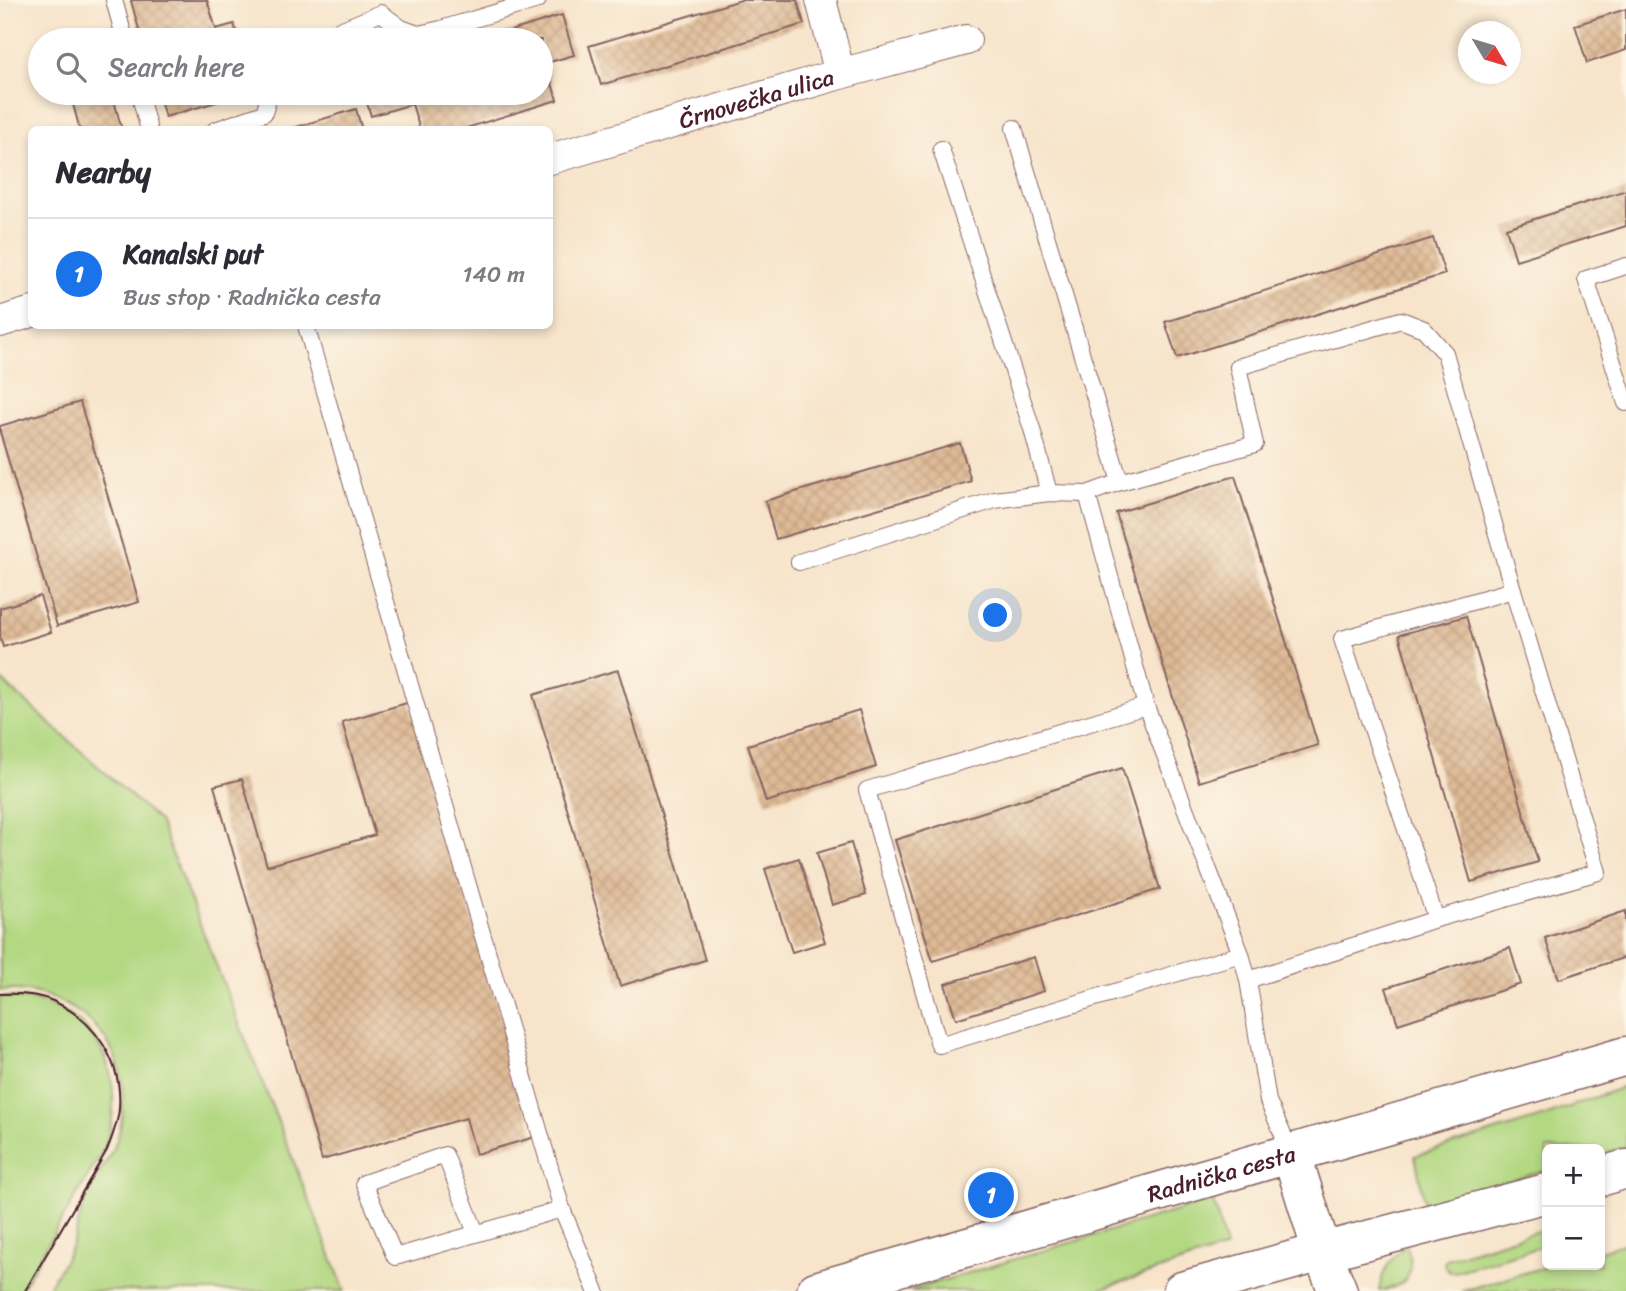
<!DOCTYPE html>
<meta charset="utf-8">
<style>
:root{--surface:#fff;--page:#f2f2f3;--text:#2b2b33;--muted:#7c7c81;--line:#e1e1e2;--accent:#1a73e8}
body{margin:0;font-family:Sriracha,sans-serif;background:var(--page);color:var(--text)}
.controls{position:absolute;right:21px;bottom:21px;display:grid;overflow:hidden;border-radius:10px;box-shadow:0 4px 10px #0003}
.controls button{width:63px;height:63px;display:grid;place-items:center;padding:0;border:0;border-bottom:2px solid var(--line);background:var(--surface);color:var(--text);font:35px sans-serif}
.compass{position:absolute;left:1458px;top:21px;width:63px;height:63px;border-radius:50%;background:var(--surface);box-shadow:0 4px 10px #0003;rotate:128deg}
.you{position:absolute;left:996px;top:616px;width:24px;height:24px;margin:-18px;border:5px solid #fff;border-radius:50%;background:#1a73e8;box-shadow:0 0 0 10px #1a73e833}
.badge{display:grid;place-items:center;width:46px;height:46px;border-radius:50%;background:var(--accent);color:#fff;font-size:23px;font-weight:700}
.pin{position:absolute;translate:-50% -50%;border:4px solid #fff;box-shadow:0 2px 7px #0006}
.list{margin:0;padding:0;list-style:none}
h2{display:flex;justify-content:space-between;align-items:center;height:91px;margin:0;padding:0 28px;font-size:30px}
h2 small{font-size:23px;font-weight:400;color:var(--muted)}
.list li{display:grid;grid-template-columns:46px 1fr auto;gap:21px;align-items:center;box-sizing:border-box;height:112px;padding:0 28px;border-top:2px solid var(--line)}
.list b{display:block;font-size:26px;white-space:nowrap}
.list p{margin:0;font-size:23px;white-space:nowrap;color:var(--muted)}
.list em{font-size:23px;font-style:normal;color:var(--muted)}
.icon{flex:none;width:38px;height:38px;fill:none;stroke:currentColor;stroke-width:2;stroke-linecap:round;stroke-linejoin:round}
.map{position:relative;flex:none;width:1626px;height:1291px;overflow:hidden}
.search{position:absolute;background:var(--surface);box-shadow:0 4px 10px #0003;left:28px;top:28px;width:525px;height:77px;display:flex;align-items:center;gap:18px;box-sizing:border-box;padding:0 24px;border-radius:38px;color:var(--muted);font-size:26px}
.panel{position:absolute;background:var(--surface);box-shadow:0 4px 10px #0003;left:28px;top:126px;width:525px;height:203px;border-radius:10px}
.map>svg:first-child{display:block}
</style>
<div class="map">
<svg width="1626" height="1291" viewBox="0 0 1626 1291">
<defs>
<pattern id="building-cross-hatch" width="8" height="8" patternUnits="userSpaceOnUse" patternTransform="scale(1.75)"><rect width="8" height="8" fill="#deba95"/><path d="M0 0l8 8M0 8l8-8" fill="none" stroke="#c09f81"/></pattern>
</defs>
<rect width="100%" height="100%" fill="#fcf5e5"/>
<filter id="ink" filterUnits="userSpaceOnUse"><feTurbulence type="fractalNoise" baseFrequency=".0143" numOctaves="2"/><feDisplacementMap in="SourceGraphic" scale="14" xChannelSelector="R" yChannelSelector="G"/><feConvolveMatrix kernelMatrix="1 2 1 2 8 2 1 2 1" color-interpolation-filters="sRGB"/></filter>
<filter id="wash" filterUnits="userSpaceOnUse"><feTurbulence type="fractalNoise" baseFrequency=".00686" numOctaves="4" result="noise"/><feDisplacementMap in="SourceGraphic" scale="28" xChannelSelector="R" yChannelSelector="G"/><feGaussianBlur stdDeviation="1.57" result="paint"/><feColorMatrix in="noise" values="0 0 0 0 0 0 0 0 0 0 0 0 0 0 0 0 0 1.4 0 .05"/><feComposite in="paint" operator="in"/></filter>
<g filter="url(#wash)">
<rect width="100%" height="100%" fill="#f7e4cb"/>
<g fill="#b2d882" stroke="#7e7c56" stroke-width="2">
<path d="M 0,679 L 159,821 L 345,1291 L 46,1291 C 54,1276 66,1261 72,1245 C 77,1232 79,1217 84,1204 C 91,1184 105,1166 114,1147 C 125,1124 126,1082 116,1059 C 110,1043 97,1026 84,1016 C 58,997 32,988 0,990 Z"/>
<path d="M 0,997 C 88,995 133,1066 105,1147 L 20,1291 L 0,1291 Z"/>
<path d="M 1626,1086 L 1626,1147 L 1600,1155 L 1600,1149 L 1547,1149 L 1547,1170 L 1425,1206 L 1415,1156 L 1545,1116 Z"/>
<path d="M 1213,1200 L 1226,1248 L 1094,1291 L 908,1291 Z"/>
<path d="M 1547,1228 L 1547,1245 L 1455,1272 L 1450,1272 L 1444,1266 L 1445,1260 L 1449,1258 Z"/>
<path d="M 1626,1243 L 1626,1291 L 1462,1291 L 1552,1265 L 1600,1265 L 1600,1251 Z"/>
<path d="M 1407,1246 C 1415,1274 1408,1286 1379,1291 C 1382,1273 1390,1256 1407,1246 Z"/>
</g>
<g id="blocks">
<g fill="url(#building-cross-hatch)">
<path d="M 134,0 L 207,0 L 216,29 L 234,24 L 239,40 L 142,40 L 131,1 Z"/>
<path d="M 741,0 L 797,0 L 804,24 L 601,85 L 589,46 Z"/>
<path d="M 1626,9 L 1626,50 L 1587,63 L 1575,25 Z"/>
<path d="M 562,15 L 574,55 L 546,63 L 557,100 L 460,130 L 420,130 L 412,104 L 371,116 L 364,93 L 541,93 L 541,40 L 482,40 Z"/>
<path d="M 70,93 L 112,93 L 122,130 L 80,130 Z"/>
<path d="M 158,93 L 247,93 L 165,117 Z"/>
<path d="M 356,109 L 362,130 L 290,130 L 290,129 Z"/>
<path d="M 1626,190 L 1626,226 L 1516,260 L 1506,228 Z"/>
<path d="M 1433,238 L 1445,274 L 1177,358 L 1165,322 Z"/>
<path d="M 80,402 L 139,602 L 57,626 L 0,432 L 0,426 Z"/>
<path d="M 960,443 L 971,481 L 776,539 L 765,501 Z"/>
<path d="M 1235,476 L 1318,745 L 1199,782 L 1116,513 Z"/>
<path d="M 40,596 L 51,632 L 3,647 L 0,637 L 0,608 Z"/>
<path d="M 1466,616 L 1538,862 L 1471,882 L 1399,635 Z"/>
<path d="M 618,670 L 705,960 L 620,986 L 533,695 Z"/>
<path d="M 410,702 L 535,1137 L 476,1154 L 466,1118 L 322,1160 L 214,786 L 242,779 L 267,866 L 375,835 L 342,722 Z"/>
<path d="M 859,710 L 876,767 L 766,802 L 748,745 Z"/>
<path d="M 1122,768 L 1160,889 L 933,961 L 895,840 Z"/>
<path d="M 851,843 L 866,895 L 832,905 L 817,853 Z"/>
<path d="M 799,858 L 825,942 L 792,952 L 765,869 Z"/>
<path d="M 1626,911 L 1626,957 L 1559,979 L 1545,938 Z"/>
<path d="M 1510,948 L 1521,984 L 1398,1024 L 1386,988 Z"/>
<path d="M 1034,957 L 1044,991 L 956,1019 L 945,984 Z"/>
</g>
</g>
</g>
<g filter="url(#ink)">
<use href="#blocks" fill-opacity="0" stroke="#876463" stroke-width="2"/>
<g fill="none" stroke-linecap="round" stroke-linejoin="round">
<defs>
<g id="service">
<path d="M 114,0 L 125,40"/>
<path d="M 316,40 L 381,13 L 401,28 L 418,34 L 441,29 L 538,0"/>
<path d="M 139,93 L 149,130"/>
<path d="M 1014,128 L 1120,482"/>
<path d="M 215,130 L 264,113 L 270,93"/>
<path d="M 941,149 L 1032,429 L 1049,493"/>
<path d="M 1626,266 L 1586,279 L 1626,403"/>
<path d="M 306,326 L 562,1209 L 596,1291"/>
<path d="M 1087,494 L 1146,706 L 1241,954 L 1248,980 L 1268,1101 L 1292,1155"/>
<path d="M 799,562 L 995,500 L 1049,493 L 1087,494 L 1120,482 L 1255,444 L 1238,367 L 1401,320 L 1424,329 L 1445,353 L 1513,590 L 1598,872 L 1436,919 L 1248,980"/>
<path d="M 1146,706 L 867,790 L 939,1045 L 1241,954"/>
<path d="M 1436,919 L 1342,639 L 1513,590"/>
<path d="M 476,1233 L 445,1155 L 364,1183 L 395,1257 L 562,1209"/>
</g>
<g id="minor">
<path d="M 821,0 L 840,74"/>
<path id="s1" d="M 550,159 L 840,74 L 966,40"/>
<path d="M 0,322 L 32,312"/>
</g>
<path id="tertiary" d="M 1292,1155 L 1322,1252 L 1338,1291"/>
<g id="secondary">
<path d="M 1600,1177 L 1626,1169"/>
<path id="s2" d="M 816,1291 C 1086,1211 1356,1137 1626,1056"/>
<path d="M 1182,1291 L 1322,1252 L 1547,1193"/>
</g>
</defs>
<use href="#service" stroke="#876463" stroke-width="18"/>
<use href="#minor" stroke="#876463" stroke-width="32"/>
<use href="#tertiary" stroke="#876463" stroke-width="41"/>
<use href="#secondary" stroke="#876463" stroke-width="41"/>
<use href="#service" stroke="#fff" stroke-width="16"/>
<use href="#minor" stroke="#fff" stroke-width="30"/>
<use href="#tertiary" stroke="#fff" stroke-width="38"/>
<use href="#secondary" stroke="#fff" stroke-width="38"/>
<path stroke="#4a1f2b" stroke-width="2" d="M 0,994 C 18,993 37,994 53,1001 C 95,1020 123,1062 119,1109 C 118,1123 112,1137 107,1150 L 25,1291"/>
</g>
</g>
<g text-anchor="middle" stroke-width="5" stroke-linejoin="round" paint-order="stroke">
<g font-size="23" fill="#4a1f2b" stroke="#fcf5e5">
<text dy="8" stroke="none"><textPath href="#s1" startOffset="215">Črnovečka ulica</textPath></text>
<text dy="8" stroke="none"><textPath href="#s2" startOffset="422">Radnička cesta</textPath></text>
</g>
</g>
</svg>
<div class="controls">
<button>+</button>
<button>−</button>
</div>
<svg class="compass" viewBox="-18 -18 36 36"><path d="M0-13l5 13h-10z" fill="#e53935"/><path d="M0 13l5-13h-10z" fill="#7c7c81"/></svg>
<div class="you"></div>
<div class="pin badge" style="left:991px;top:1195px">1</div>
<div class="search"><svg class="icon" aria-label="search" viewBox="0 0 24 24"><circle cx="10" cy="10" r="6"/><path d="M15 15l6 6"/></svg>Search here</div>
<section class="panel">
<h2>Nearby<small></small></h2>
<ul class="list">
<li><span class="badge">1</span><div><b>Kanalski put</b><p>Bus stop · Radnička cesta</p></div><em>140 m</em></li>
</ul>
</section>
</div>
